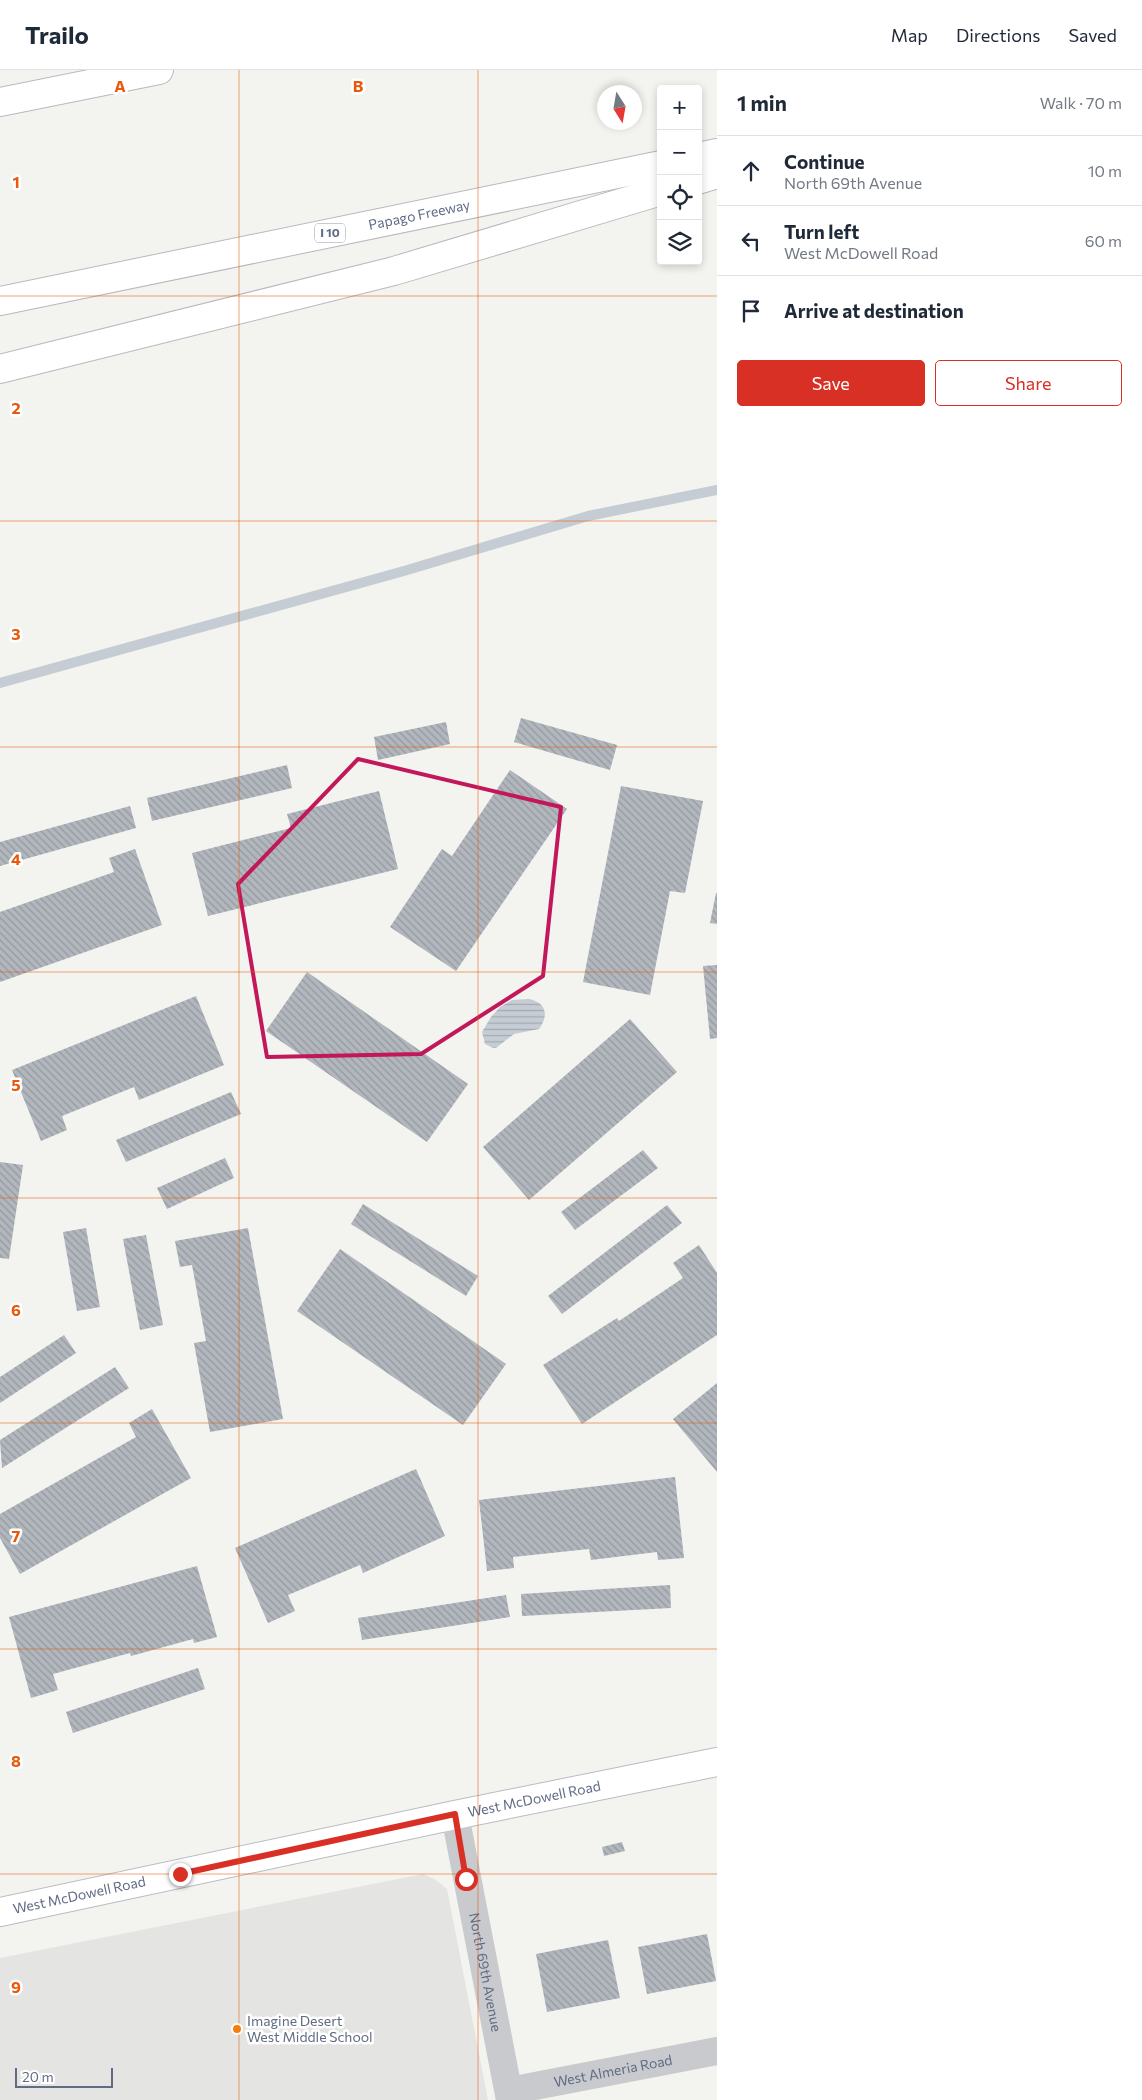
<!DOCTYPE html>
<meta charset="utf-8">
<style>
:root{--surface:#fff;--page:#f6f6f7;--text:#1f2937;--muted:#747a83;--line:#e0e1e3;--accent:#d93025}
body{margin:0;font-family:Commissioner,sans-serif;background:var(--page);color:var(--text)}
.controls{position:absolute;right:15px;top:15px;display:grid;overflow:hidden;border-radius:5px;box-shadow:0 2px 8px #0003}
.controls button{width:45px;height:45px;display:grid;place-items:center;padding:0;border:0;border-bottom:1px solid var(--line);background:var(--surface);color:var(--text);font:25px sans-serif}
.compass{position:absolute;left:597px;top:15px;width:45px;height:45px;border-radius:50%;background:var(--surface);box-shadow:0 2px 8px #0003;rotate:169deg}
.scale{position:absolute;left:15px;bottom:12px;width:98px;box-sizing:border-box;padding-left:5px;border:2px solid #606b84;border-top:0;font-size:14px;line-height:18px;white-space:nowrap;color:#606b84;-webkit-text-stroke:4px #fff;paint-order:stroke}
.stop{position:absolute;width:15px;height:15px;margin:-11px;border:4px solid #d93025;border-radius:50%;background:#fff}
.stop.end{background:#d93025;border-color:#fff;box-shadow:0 1px 5px #0008}
.list{margin:0;padding:0;list-style:none}
h2{display:flex;justify-content:space-between;align-items:center;height:65px;margin:0;padding:0 20px;font-size:21px}
h2 small{font-size:16px;font-weight:400;color:var(--muted)}
.list li{display:grid;grid-template-columns:32px 1fr auto;gap:15px;align-items:center;box-sizing:border-box;height:70px;padding:0 20px;border-top:1px solid var(--line)}
.list b{display:block;font-size:19px;white-space:nowrap}
.list p{margin:0;font-size:16px;white-space:nowrap;color:var(--muted)}
.list em{font-size:16px;font-style:normal;color:var(--muted)}
.actions{display:flex;gap:10px;padding:15px 20px}
.actions a{flex:1;padding:11px 0;border:1px solid var(--accent);border-radius:5px;text-align:center;font-size:18px;color:var(--accent)}
.actions .main{background:var(--accent);color:#fff}
.icon{flex:none;width:28px;height:28px;fill:none;stroke:currentColor;stroke-width:2;stroke-linecap:round;stroke-linejoin:round}
.map{position:relative;flex:none;width:717px;height:2030px;overflow:hidden}
header{display:flex;align-items:center;gap:30px;box-sizing:border-box;height:70px;padding:0 25px;background:var(--surface);border-bottom:1px solid var(--line)}
header strong{font-size:24px}
nav{display:flex;gap:28px;margin-inline-start:auto;font-size:18px}
main{display:flex}
aside{flex:1;background:var(--surface)}
.map>svg:first-child{display:block}
</style>
<header>
<strong>Trailo</strong>
<nav><a>Map</a><a>Directions</a><a>Saved</a></nav>
</header>
<main>
<div class="map">
<svg width="717" height="2030" viewBox="0 0 717 2030">
<defs>
<pattern id="water-rules" width="6" height="5" patternUnits="userSpaceOnUse" patternTransform="scale(1.25)"><rect width="6" height="5" fill="#c5ccd3"/><path d="M0 2.5h6" fill="none" stroke="#a3aab1"/></pattern>
<pattern id="building-back-hatch" width="6" height="6" patternUnits="userSpaceOnUse" patternTransform="scale(1.25)"><rect width="6" height="6" fill="#b2b7be"/><path d="M-1 5l2 2M0 0l6 6M5-1l2 2" fill="none" stroke="#9499a0"/></pattern>
</defs>
<rect width="100%" height="100%" fill="#f3f4ef"/>
<path fill="#e4e5e3" d="M 423,1804 L 436,1810 L 447,1819 L 488,2030 L 0,2030 L 0,1888 Z"/>
<path fill="url(#water-rules)" d="M 529,929 C 548,933 548,947 539,959 L 514,964 L 496,978 L 493,978 L 485,974 L 482,962 L 491,947 L 500,937 L 512,930 Z"/>
<g fill="none" stroke-linecap="round" stroke-linejoin="round">
<path stroke="#c5ccd3" stroke-width="10" d="M 0,613 L 404,501 L 588,446 L 717,420"/>
</g>
<g fill="url(#building-back-hatch)">
<path d="M 521,648 L 617,675 L 610,700 L 514,672 Z"/>
<path d="M 446,652 L 450,674 L 378,690 L 374,667 Z"/>
<path d="M 287,695 L 292,718 L 152,751 L 147,728 Z"/>
<path d="M 510,700 L 567,739 L 456,901 L 390,857 L 442,779 L 452,786 Z"/>
<path d="M 621,716 L 703,731 L 685,823 L 670,821 L 650,925 L 583,912 Z"/>
<path d="M 379,721 L 398,799 L 208,846 L 192,783 L 291,758 L 287,744 Z"/>
<path d="M 130,736 L 136,758 L 0,796 L 0,772 Z"/>
<path d="M 135,779 L 162,855 L 0,912 L 0,842 L 114,802 L 109,788 Z"/>
<path d="M 716,823 L 717,823 L 717,854 L 710,853 Z"/>
<path d="M 717,895 L 717,968 L 710,969 L 703,896 Z"/>
<path d="M 307,902 L 468,1014 L 427,1072 L 266,961 Z"/>
<path d="M 196,926 L 224,995 L 139,1030 L 134,1017 L 62,1046 L 67,1060 L 41,1071 L 12,1000 Z"/>
<path d="M 630,949 L 677,1002 L 529,1130 L 483,1077 Z"/>
<path d="M 231,1022 L 241,1044 L 126,1092 L 116,1070 Z"/>
<path d="M 643,1080 L 658,1098 L 575,1160 L 561,1142 Z"/>
<path d="M 225,1088 L 234,1108 L 167,1139 L 157,1118 Z"/>
<path d="M 0,1092 L 23,1095 L 9,1189 L 0,1188 Z"/>
<path d="M 363,1134 L 478,1206 L 466,1226 L 351,1154 Z"/>
<path d="M 667,1135 L 682,1153 L 562,1244 L 548,1226 Z"/>
<path d="M 86,1158 L 100,1237 L 77,1241 L 63,1162 Z"/>
<path d="M 248,1158 L 283,1349 L 210,1362 L 194,1273 L 206,1271 L 192,1195 L 180,1197 L 175,1171 Z"/>
<path d="M 146,1165 L 163,1255 L 140,1260 L 123,1169 Z"/>
<path d="M 699,1175 L 717,1203 L 717,1265 L 582,1354 L 543,1295 L 617,1248 L 619,1251 L 683,1208 L 673,1193 Z"/>
<path d="M 340,1179 L 506,1294 L 463,1355 L 297,1241 Z"/>
<path d="M 64,1265 L 76,1283 L 0,1333 L 0,1307 Z"/>
<path d="M 115,1297 L 129,1318 L 2,1398 L 0,1370 Z"/>
<path d="M 717,1313 L 717,1402 L 673,1349 Z"/>
<path d="M 152,1339 L 191,1408 L 20,1504 L 0,1468 L 0,1444 L 136,1367 L 129,1353 Z"/>
<path d="M 416,1399 L 445,1466 L 363,1503 L 360,1495 L 288,1525 L 295,1541 L 268,1553 L 235,1478 Z"/>
<path d="M 675,1407 L 684,1488 L 658,1490 L 657,1482 L 591,1490 L 589,1479 L 513,1487 L 514,1498 L 487,1501 L 479,1430 Z"/>
<path d="M 197,1496 L 217,1567 L 194,1573 L 193,1569 L 131,1586 L 130,1583 L 53,1604 L 58,1620 L 31,1628 L 9,1547 Z"/>
<path d="M 670,1515 L 671,1538 L 522,1546 L 521,1524 Z"/>
<path d="M 506,1525 L 510,1547 L 362,1570 L 358,1548 Z"/>
<path d="M 198,1598 L 205,1619 L 73,1663 L 66,1642 Z"/>
<path d="M 622,1772 L 625,1781 L 604,1786 L 602,1777 Z"/>
<path d="M 707,1864 L 716,1911 L 647,1924 L 638,1877 Z"/>
<path d="M 608,1870 L 620,1928 L 547,1942 L 536,1884 Z"/>
</g>
<g fill="none" stroke-linecap="round" stroke-linejoin="round">
<defs>
<g id="major">
<path id="s3" d="M 0,1842 L 455,1745 L 717,1692"/>
</g>
<g id="highway">
<path d="M 0,32 L 159,0"/>
<path d="M 698,87 L 717,83"/>
<path d="M 698,110 L 717,104"/>
<path id="s4" d="M 0,231 L 661,95"/>
<path d="M 0,299 L 394,201 L 661,121"/>
</g>
</defs>
<use href="#major" stroke="#babcc1" stroke-width="30"/>
<use href="#highway" stroke="#b7b9bd" stroke-width="30"/>
<g stroke="#c8cace" stroke-width="28">
<path id="s1" d="M 455,1745 L 510,2030"/>
<path id="s2" d="M 509,2021 L 717,1981"/>
</g>
<use href="#major" stroke="#fff" stroke-width="28"/>
<use href="#highway" stroke="#fff" stroke-width="28"/>
</g>
<g fill="none" stroke-linecap="round" stroke-linejoin="round">
<path stroke="#d93025" stroke-width="6" d="M 180,1804 L 455,1744 L 466,1809"/>
</g>
<path fill="none" stroke="#c2185b" stroke-width="4" stroke-linejoin="round" d="M 358,689 L 561,737 L 543,906 L 421,984 L 267,987 L 238,814 Z"/>
<path fill="none" stroke="#e8590c" stroke-width="1" stroke-opacity="0.55" d="M 239,0 L 239,2030M 478,0 L 478,2030M 0,226 L 717,226M 0,451 L 717,451M 0,677 L 717,677M 0,902 L 717,902M 0,1128 L 717,1128M 0,1353 L 717,1353M 0,1579 L 717,1579M 0,1804 L 717,1804"/>
<circle fill="#f47e10" stroke="#fff" stroke-width="2" cx="237" cy="1959" r="5"/>
<g text-anchor="middle" stroke-width="5" stroke-linejoin="round" paint-order="stroke">
<rect fill="#fff" stroke="#9097a9" stroke-width="1" x="315" y="153.5" width="30" height="19" rx="4"/>
<g font-size="12" font-weight="bold" fill="#606b84">
<text x="330" y="167">I 10</text>
</g>
<g font-size="14" fill="#606b84" stroke="#fff">
<text dy="5" stroke="none"><textPath href="#s4" startOffset="428">Papago Freeway</textPath></text>
<text dy="5" stroke="none"><textPath href="#s3" startOffset="546">West McDowell Road</textPath></text>
<text dy="5" stroke="none"><textPath href="#s3" startOffset="81">West McDowell Road</textPath></text>
<text dy="5" stroke="none"><textPath href="#s1" startOffset="160">North 69th Avenue</textPath></text>
<text dy="5" stroke="none"><textPath href="#s2" startOffset="106">West Almeria Road</textPath></text>
</g>
<g font-size="14" fill="#606b84" stroke="#fff" text-anchor="start">
<text x="247" y="1956">Imagine Desert<tspan x="247" dy="16">West Middle School</tspan></text>
</g>
</g>
<g font-size="16" text-anchor="middle" font-weight="bold" fill="#e8590c" stroke="#fff" stroke-width="5" stroke-linejoin="round" paint-order="stroke">
<text x="120" y="22">A</text>
<text x="358" y="22">B</text>
<text x="16" y="118">1</text>
<text x="16" y="344">2</text>
<text x="16" y="570">3</text>
<text x="16" y="795">4</text>
<text x="16" y="1021">5</text>
<text x="16" y="1246">6</text>
<text x="16" y="1472">7</text>
<text x="16" y="1697">8</text>
<text x="16" y="1923">9</text>
</g>
</svg>
<div class="controls">
<button>+</button>
<button>−</button>
<button><svg class="icon" aria-label="locate" viewBox="0 0 24 24"><circle cx="12" cy="12" r="6"/><path d="M12 2v4M12 18v4M2 12h4M18 12h4"/></svg></button>
<button><svg class="icon" aria-label="layers" viewBox="0 0 24 24"><path d="M12 4l9 5-9 5-9-5zM3 14l9 5 9-5"/></svg></button>
</div>
<svg class="compass" viewBox="-18 -18 36 36"><path d="M0-13l5 13h-10z" fill="#e53935"/><path d="M0 13l5-13h-10z" fill="#747a83"/></svg>
<div class="scale">20 m</div>
<div class="stop" style="left:466px;top:1809px"></div>
<div class="stop end" style="left:180px;top:1804px"></div>
</div>
<aside>
<h2>1 min<small>Walk · 70 m</small></h2>
<ul class="list">
<li><svg class="icon" aria-label="ahead" viewBox="0 0 24 24"><path d="M12 20V5M6 11l6-6 6 6"/></svg><div><b>Continue</b><p>North 69th Avenue</p></div><em>10 m</em></li>
<li><svg class="icon" aria-label="left" viewBox="0 0 24 24"><path d="M17 20v-9H6M10 6l-5 5 5 5"/></svg><div><b>Turn left</b><p>West McDowell Road</p></div><em>60 m</em></li>
<li><svg class="icon" aria-label="arrive" viewBox="0 0 24 24"><path d="M6 21V4h12l-3 4 3 4H6"/></svg><div><b>Arrive at destination</b></div></li>
</ul>
<div class="actions"><a class="main">Save</a><a>Share</a></div>
</aside>
</main>
